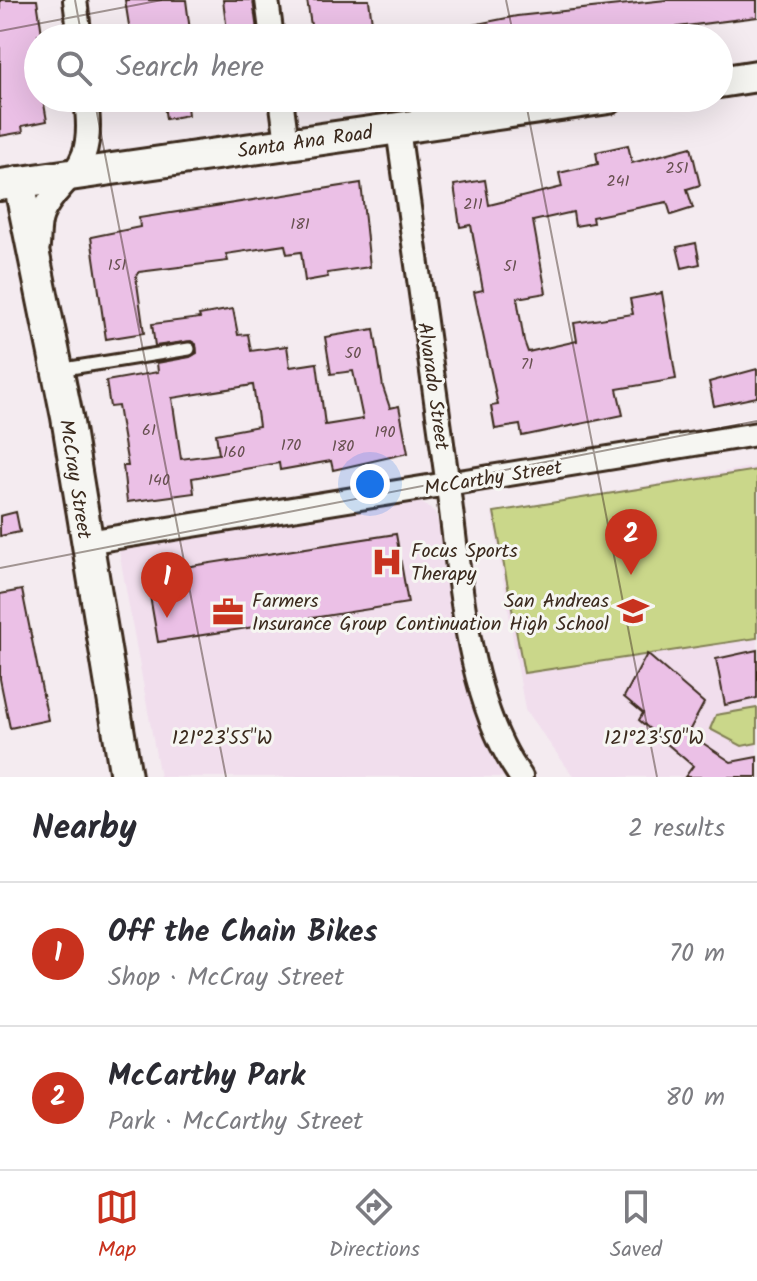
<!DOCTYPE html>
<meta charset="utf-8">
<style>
:root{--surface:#fff;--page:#f7f7f7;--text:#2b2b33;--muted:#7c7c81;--line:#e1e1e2;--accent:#c8321e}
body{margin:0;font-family:Kalam,sans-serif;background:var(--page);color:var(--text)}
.you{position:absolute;left:370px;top:484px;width:28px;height:28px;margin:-20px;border:6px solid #fff;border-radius:50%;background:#1a73e8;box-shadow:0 0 0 12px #1a73e833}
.badge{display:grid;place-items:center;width:52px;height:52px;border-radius:50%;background:var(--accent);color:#fff;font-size:26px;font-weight:700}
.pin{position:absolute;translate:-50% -66px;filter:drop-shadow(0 2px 4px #0008)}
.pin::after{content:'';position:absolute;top:42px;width:28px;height:24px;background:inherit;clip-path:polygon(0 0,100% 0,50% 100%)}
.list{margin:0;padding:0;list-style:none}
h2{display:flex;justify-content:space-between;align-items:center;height:104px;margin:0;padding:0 32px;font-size:34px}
h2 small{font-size:26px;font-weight:400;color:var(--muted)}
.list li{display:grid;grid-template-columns:52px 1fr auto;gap:24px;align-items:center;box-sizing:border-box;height:144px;padding:0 32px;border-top:2px solid var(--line)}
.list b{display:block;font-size:30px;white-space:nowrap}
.list p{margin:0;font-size:26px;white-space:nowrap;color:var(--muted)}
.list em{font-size:26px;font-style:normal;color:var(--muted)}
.icon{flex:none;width:44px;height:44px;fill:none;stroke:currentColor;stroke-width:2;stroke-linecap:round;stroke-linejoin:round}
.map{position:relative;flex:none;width:757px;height:777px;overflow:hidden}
.search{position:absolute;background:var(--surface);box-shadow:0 8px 32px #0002;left:24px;right:24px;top:24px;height:88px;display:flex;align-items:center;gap:20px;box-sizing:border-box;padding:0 28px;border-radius:44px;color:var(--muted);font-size:30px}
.sheet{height:392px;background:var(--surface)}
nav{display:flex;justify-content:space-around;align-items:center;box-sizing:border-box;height:112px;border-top:2px solid var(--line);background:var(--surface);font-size:22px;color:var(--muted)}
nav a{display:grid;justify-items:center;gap:4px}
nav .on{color:var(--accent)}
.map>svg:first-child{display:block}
</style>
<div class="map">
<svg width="757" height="777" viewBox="0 0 757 777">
<rect width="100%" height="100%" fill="#f4ebf0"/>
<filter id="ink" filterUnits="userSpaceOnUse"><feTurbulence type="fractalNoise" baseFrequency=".0125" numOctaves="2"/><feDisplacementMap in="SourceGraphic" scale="16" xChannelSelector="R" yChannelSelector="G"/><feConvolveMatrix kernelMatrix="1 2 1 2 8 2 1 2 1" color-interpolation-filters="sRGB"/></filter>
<g filter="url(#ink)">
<g fill="#f1deed">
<path d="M 757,466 L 757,777 L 574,777 L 525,710 L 492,513 Z"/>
<path d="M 413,497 L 435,512 L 521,777 L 160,777 L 119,551 Z"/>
</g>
<g fill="#cad78a" stroke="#828054" stroke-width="2">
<path d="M 757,470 L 757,638 L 524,673 L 494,512 Z"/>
<path d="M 757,708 L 757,743 L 742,746 L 710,729 L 716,715 Z"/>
</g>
<g fill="#ebc0e6" stroke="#3b2a1e" stroke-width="2" fill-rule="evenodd">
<path d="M 0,0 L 37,0 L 42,34 L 38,35 L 38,98 L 43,98 L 47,121 L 22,126 L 23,132 L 0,136 Z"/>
<path d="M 125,0 L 186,0 L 191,38 L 131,38 Z"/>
<path d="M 223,0 L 253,0 L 258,38 L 228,38 Z"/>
<path d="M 307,0 L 369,0 L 374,38 L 313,38 Z"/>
<path d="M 666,0 L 757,0 L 757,17 L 590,38 L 457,38 L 457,28 L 517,16 Z"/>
<path d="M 163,98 L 186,98 L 188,115 L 166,119 Z"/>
<path d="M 628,145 L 632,163 L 691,147 L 700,185 L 687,189 L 693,208 L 671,215 L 667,202 L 592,217 L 593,223 L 575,226 L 573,212 L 533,221 L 546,293 L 517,298 L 524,341 L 528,352 L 577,341 L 574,323 L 633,314 L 630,299 L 662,293 L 676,379 L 617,389 L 623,415 L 522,436 L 520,425 L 495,429 L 491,406 L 498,405 L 474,292 L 483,290 L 471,225 L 460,227 L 454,185 L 485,180 L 489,205 L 562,187 L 559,173 L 598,164 L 596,152 Z"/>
<path d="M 361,183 L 370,267 L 327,273 L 328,277 L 305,281 L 301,252 L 287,254 L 285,245 L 226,254 L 228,261 L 139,272 L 136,276 L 144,333 L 106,339 L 91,237 L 140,227 L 139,218 Z"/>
<path d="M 696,243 L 700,264 L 682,268 L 677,247 Z"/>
<path d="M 233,309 L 238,335 L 248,334 L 251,351 L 287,346 L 290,367 L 317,363 L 325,425 L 363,419 L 353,371 L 331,374 L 325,337 L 374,329 L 383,387 L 390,408 L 399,406 L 408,453 L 333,470 L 331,461 L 280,470 L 279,463 L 192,478 L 194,493 L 127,502 L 123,466 L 128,466 L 118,406 L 110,407 L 106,381 L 158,372 L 157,363 L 190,357 L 197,353 L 196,344 L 191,341 L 155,346 L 152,324 L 200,318 L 199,315 ZM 253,385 L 259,426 L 216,434 L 219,454 L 181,459 L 172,398 Z"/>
<path d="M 757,369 L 757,397 L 714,406 L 709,382 Z"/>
<path d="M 16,512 L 20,532 L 0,536 L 0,516 Z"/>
<path d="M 396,534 L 408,603 L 158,642 L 146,573 Z"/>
<path d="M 22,590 L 48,720 L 10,728 L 0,679 L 0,594 Z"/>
<path d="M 757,650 L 757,698 L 725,705 L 716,659 Z"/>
<path d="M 647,654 L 704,703 L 688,733 L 731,762 L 757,757 L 757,777 L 685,777 L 693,766 L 639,720 L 643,713 L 624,697 Z"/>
</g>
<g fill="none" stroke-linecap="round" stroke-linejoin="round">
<defs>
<path id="lane" d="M 58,370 L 189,349"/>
<g id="street">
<path d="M 75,0 L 80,38"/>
<path d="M 267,0 L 272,38"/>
<path d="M 281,98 L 287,143"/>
<path d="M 398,129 C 414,243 430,358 446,472 C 460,567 464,697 521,777"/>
<path d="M 38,246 C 39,236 38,224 42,215 C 51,191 75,179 84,154 C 90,136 88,117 86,98"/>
<path d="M 87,542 L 757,434"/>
</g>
<g id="secondary">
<path d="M 719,82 L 757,76"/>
<path d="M 19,182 L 67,417 L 126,777"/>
<path d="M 0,185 L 609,98"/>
</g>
</defs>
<use href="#lane" stroke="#3b2a1e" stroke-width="17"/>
<use href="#street" stroke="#3b2a1e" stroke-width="28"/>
<use href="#secondary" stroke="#3b2a1e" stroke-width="36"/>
<use href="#lane" stroke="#f6f6f2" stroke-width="11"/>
<use href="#street" stroke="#f6f6f2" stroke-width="22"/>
<use href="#secondary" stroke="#f6f6f2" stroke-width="30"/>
</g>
</g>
<path fill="none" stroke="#3b2a1e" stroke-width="2" stroke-opacity="0.45" d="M 75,0 L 82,38M 506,0 L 514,38M 0,31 L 162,0M 94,98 L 226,777M 525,98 L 657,777M 0,568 L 757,421"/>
<defs>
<symbol id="hospital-bare" viewBox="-9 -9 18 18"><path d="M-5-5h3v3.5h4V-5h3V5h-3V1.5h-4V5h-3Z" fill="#c8321e" stroke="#f6f6f2" stroke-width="2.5" paint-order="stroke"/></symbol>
<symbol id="school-bare" viewBox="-9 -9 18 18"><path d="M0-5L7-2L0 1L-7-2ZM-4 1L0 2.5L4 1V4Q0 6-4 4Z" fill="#c8321e" stroke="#f6f6f2" stroke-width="2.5" paint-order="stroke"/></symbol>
<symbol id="office-bare" viewBox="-9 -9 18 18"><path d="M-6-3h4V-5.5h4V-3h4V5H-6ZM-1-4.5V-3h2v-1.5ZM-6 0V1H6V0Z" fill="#c8321e" stroke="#f6f6f2" stroke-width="2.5" paint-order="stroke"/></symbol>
</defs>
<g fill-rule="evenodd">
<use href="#hospital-bare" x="365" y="540" width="44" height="44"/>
<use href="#school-bare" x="611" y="589" width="44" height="44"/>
<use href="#office-bare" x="206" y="590" width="44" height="44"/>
</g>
<g text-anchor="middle" stroke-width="6" stroke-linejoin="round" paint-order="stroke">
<g font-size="16" fill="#675050">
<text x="677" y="173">251</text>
<text x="618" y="186">241</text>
<text x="473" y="209">211</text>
<text x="300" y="229">181</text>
<text x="117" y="270">151</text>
<text x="510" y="271">51</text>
<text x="353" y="358">50</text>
<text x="527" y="369">71</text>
<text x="149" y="435">61</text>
<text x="385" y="437">190</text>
<text x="291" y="450">170</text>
<text x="343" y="451">180</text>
<text x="234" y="457">160</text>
<text x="159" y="485">140</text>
</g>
<g font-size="20" fill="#3b2a1e" stroke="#f6f6f2">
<text transform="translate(305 141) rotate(-8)" y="7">Santa Ana Road</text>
<text transform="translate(434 386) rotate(82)" y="7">Alvarado Street</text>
<text transform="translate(493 477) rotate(-9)" y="7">McCarthy Street</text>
<text transform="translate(76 479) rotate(81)" y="7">McCray Street</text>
</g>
<g font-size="20" fill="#3b2a1e" stroke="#f6f6f2" text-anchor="start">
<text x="411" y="557">Focus Sports<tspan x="411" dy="23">Therapy</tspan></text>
<text x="252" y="607">Farmers<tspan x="252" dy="23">Insurance Group</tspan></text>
<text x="609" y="607" text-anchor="end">San Andreas<tspan x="609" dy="23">Continuation High School</tspan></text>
</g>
</g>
<g font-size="20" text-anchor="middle" fill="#3b2a1e" stroke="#f6f6f2" stroke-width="6" stroke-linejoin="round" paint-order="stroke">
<text x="222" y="744">121°23'55"W</text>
<text x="654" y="744">121°23'50"W</text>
</g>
</svg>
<div class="you"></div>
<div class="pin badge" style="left:167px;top:618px">1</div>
<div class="pin badge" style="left:631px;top:575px">2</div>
<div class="search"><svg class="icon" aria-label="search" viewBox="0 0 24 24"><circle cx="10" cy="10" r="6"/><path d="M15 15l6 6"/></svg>Search here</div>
</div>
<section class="sheet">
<h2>Nearby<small>2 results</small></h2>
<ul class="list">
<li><span class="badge">1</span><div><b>Off the Chain Bikes</b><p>Shop · McCray Street</p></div><em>70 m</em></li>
<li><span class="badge">2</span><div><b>McCarthy Park</b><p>Park · McCarthy Street</p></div><em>80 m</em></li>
</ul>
</section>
<nav>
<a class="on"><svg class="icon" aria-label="map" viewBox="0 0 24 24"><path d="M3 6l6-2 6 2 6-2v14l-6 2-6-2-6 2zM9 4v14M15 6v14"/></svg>Map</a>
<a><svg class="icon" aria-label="directions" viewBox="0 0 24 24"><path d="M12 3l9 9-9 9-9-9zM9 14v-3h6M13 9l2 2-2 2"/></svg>Directions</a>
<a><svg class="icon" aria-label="saved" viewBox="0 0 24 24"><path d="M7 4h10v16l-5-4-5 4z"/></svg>Saved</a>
</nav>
